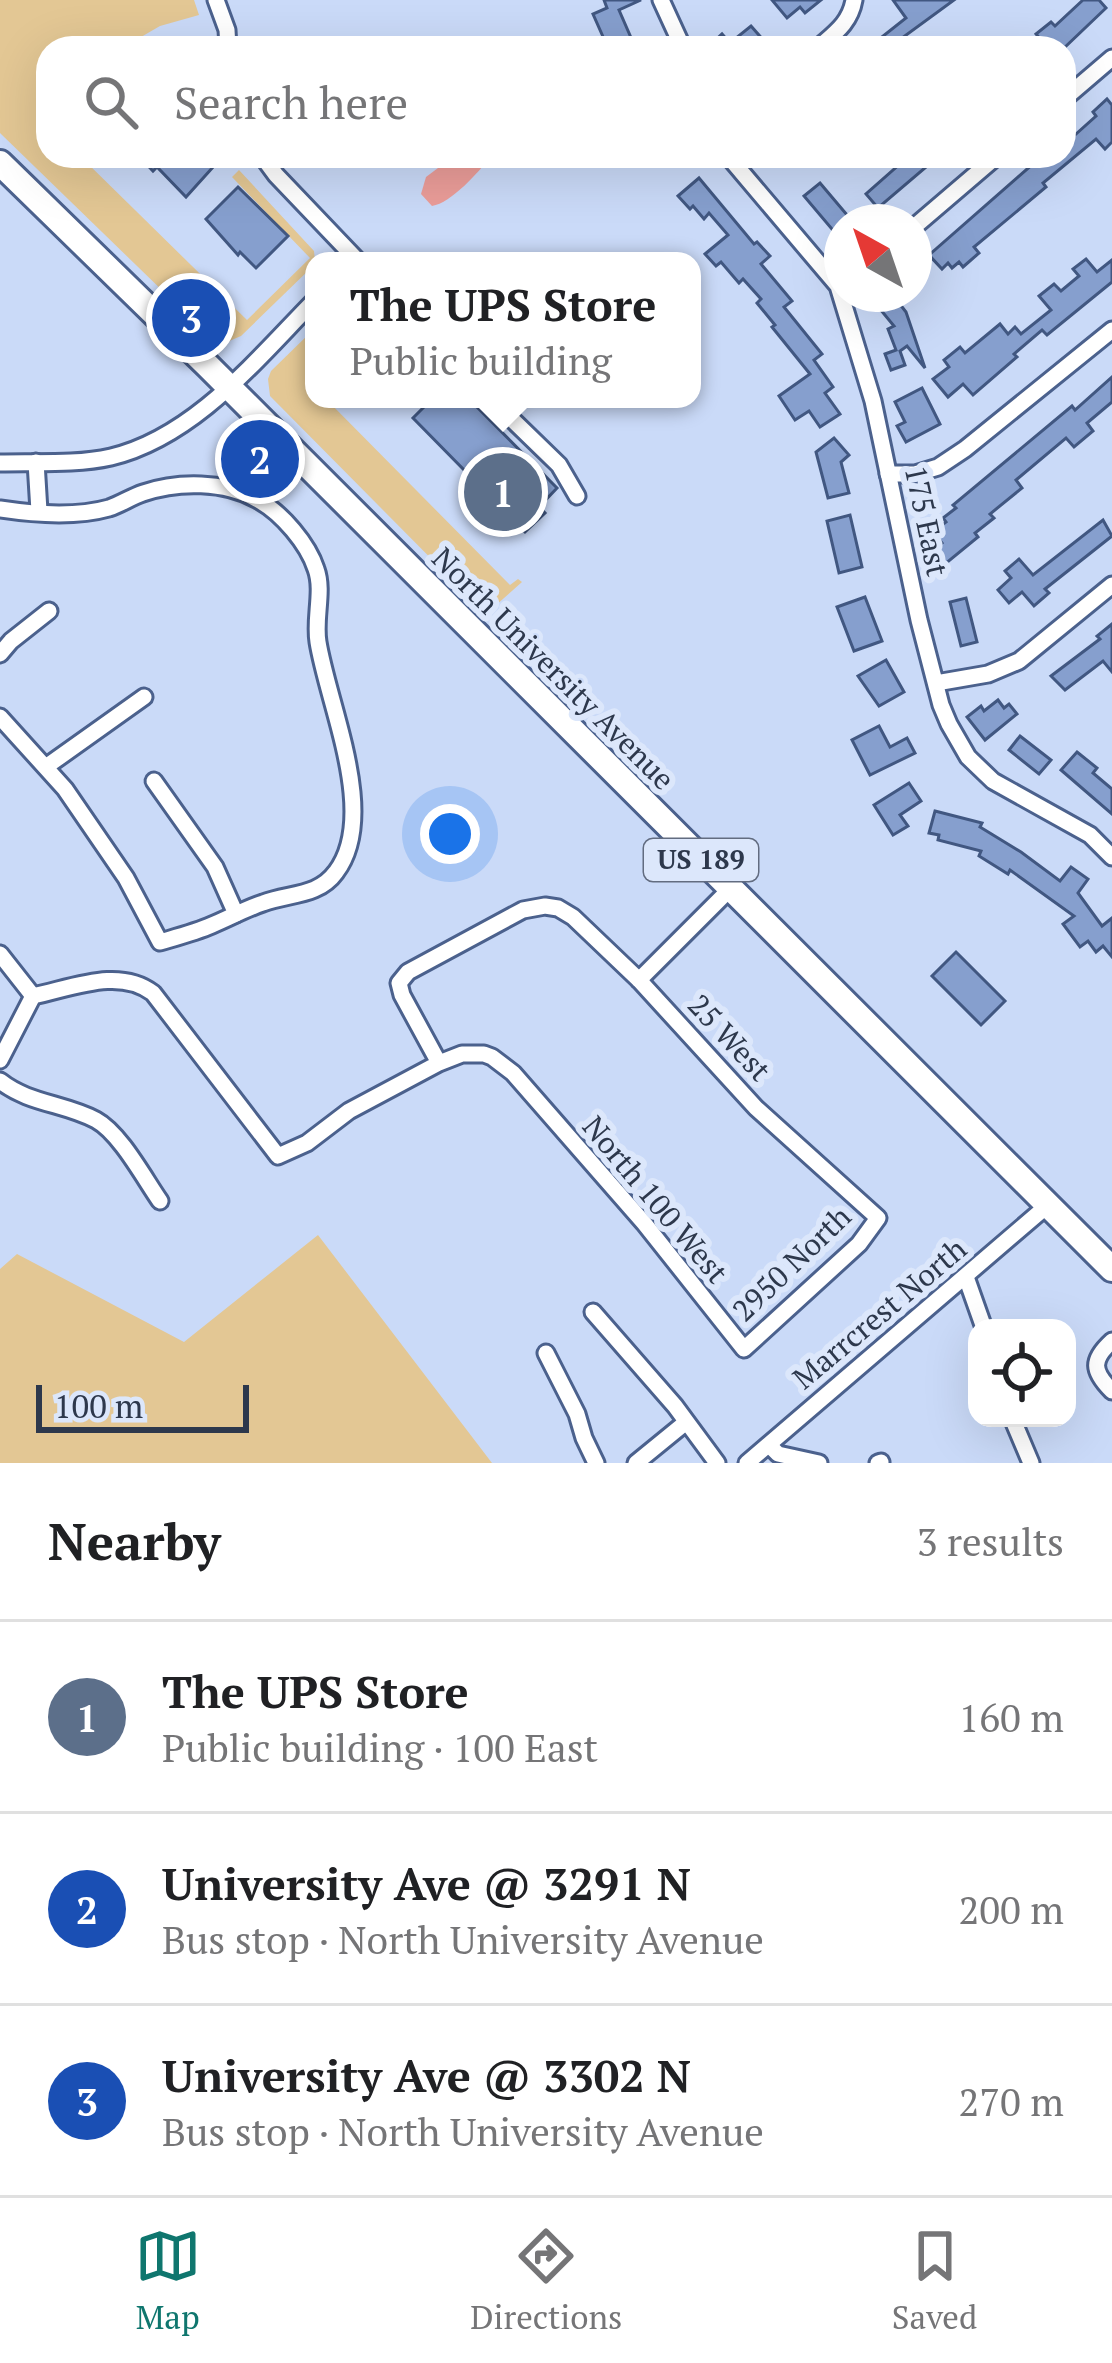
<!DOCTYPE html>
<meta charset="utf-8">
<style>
:root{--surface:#fff;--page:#f2f2f2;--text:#202124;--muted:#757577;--line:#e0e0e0;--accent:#0f766e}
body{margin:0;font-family:"PT Serif",serif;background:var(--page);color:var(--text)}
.controls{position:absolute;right:36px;bottom:36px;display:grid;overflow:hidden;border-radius:24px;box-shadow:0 12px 48px #0002}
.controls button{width:108px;height:108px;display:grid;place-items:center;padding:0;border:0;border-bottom:3px solid var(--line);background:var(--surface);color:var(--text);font:60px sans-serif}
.compass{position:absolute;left:824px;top:204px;width:108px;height:108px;border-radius:50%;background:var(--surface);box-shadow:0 12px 48px #0002;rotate:320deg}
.scale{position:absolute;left:36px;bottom:30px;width:213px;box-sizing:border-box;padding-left:12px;border:6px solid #2d384c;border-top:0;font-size:33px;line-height:42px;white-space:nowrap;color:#2d384c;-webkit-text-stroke:9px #dce7fb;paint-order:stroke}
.you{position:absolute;left:450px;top:834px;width:42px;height:42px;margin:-30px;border:9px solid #fff;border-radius:50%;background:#1a73e8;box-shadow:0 0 0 18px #1a73e833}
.badge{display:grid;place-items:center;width:78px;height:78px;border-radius:50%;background:var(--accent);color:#fff;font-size:39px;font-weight:700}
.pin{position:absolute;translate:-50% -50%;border:6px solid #fff;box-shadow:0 3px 12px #0006}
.popup{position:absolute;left:305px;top:252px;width:396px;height:156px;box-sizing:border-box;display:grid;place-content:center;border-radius:24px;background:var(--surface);filter:drop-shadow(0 3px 9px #0005);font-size:39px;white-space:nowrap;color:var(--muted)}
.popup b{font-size:45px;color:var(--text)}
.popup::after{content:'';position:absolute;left:50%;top:100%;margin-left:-24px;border:24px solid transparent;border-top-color:var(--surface)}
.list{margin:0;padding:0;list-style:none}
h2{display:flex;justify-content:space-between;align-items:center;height:156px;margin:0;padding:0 48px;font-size:51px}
h2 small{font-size:39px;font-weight:400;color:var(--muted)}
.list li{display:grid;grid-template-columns:78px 1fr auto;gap:36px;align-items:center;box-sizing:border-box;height:192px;padding:0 48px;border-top:3px solid var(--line)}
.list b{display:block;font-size:45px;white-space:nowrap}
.list p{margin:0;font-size:39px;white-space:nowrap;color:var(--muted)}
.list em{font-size:39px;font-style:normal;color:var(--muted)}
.icon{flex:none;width:66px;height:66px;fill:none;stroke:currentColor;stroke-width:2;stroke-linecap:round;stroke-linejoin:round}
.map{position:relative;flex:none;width:1112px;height:1463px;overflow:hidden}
.search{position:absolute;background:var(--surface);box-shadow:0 12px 48px #0002;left:36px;right:36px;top:36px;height:132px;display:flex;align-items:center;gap:30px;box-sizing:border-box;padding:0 42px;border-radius:36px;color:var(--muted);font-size:45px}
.sheet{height:732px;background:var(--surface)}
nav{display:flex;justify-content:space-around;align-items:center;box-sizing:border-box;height:168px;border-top:3px solid var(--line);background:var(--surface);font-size:33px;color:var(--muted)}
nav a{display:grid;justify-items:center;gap:6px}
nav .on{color:var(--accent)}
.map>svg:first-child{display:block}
</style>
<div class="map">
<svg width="1112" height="1463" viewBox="0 0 1112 1463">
<rect width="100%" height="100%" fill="#cadaf8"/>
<g fill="#e3c794">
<path d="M 0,0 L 194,0 L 199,15 L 160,26 L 122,48 L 48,48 L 48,113 L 43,119 L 48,124 L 48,156 L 80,156 L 247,320 L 310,258 L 232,177 L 239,170 L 314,251 L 315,261 L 311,268 L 241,336 L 227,342 L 211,331 L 205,332 L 0,133 Z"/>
<path d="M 314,329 L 314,379 L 310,382 L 314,387 L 314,399 L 326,399 L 510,585 L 518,579 L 522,582 L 486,614 L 270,396 L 268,379 L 271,371 Z"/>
<path d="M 318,1235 L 492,1463 L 0,1463 L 0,1269 L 17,1254 L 184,1342 Z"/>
</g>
<path fill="#eb9d99" d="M 454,156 L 491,156 C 479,172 451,203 432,206 L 421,194 L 426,177 Z"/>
<g fill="#869fce" stroke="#415781" stroke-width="3">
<path d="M 604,0 L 641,0 L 619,10 L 632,40 L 614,48 L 608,48 L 593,14 L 607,8 Z"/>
<path d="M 772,0 L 821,0 L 805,13 L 800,7 L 787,18 Z"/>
<path d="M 893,0 L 954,0 L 902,38 L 910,48 L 868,48 L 906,18 Z"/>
<path d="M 1083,0 L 1099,0 L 1106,8 L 1064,48 L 1048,48 L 1036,34 L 1051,22 L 1055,26 Z"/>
<path d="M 751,26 L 765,42 L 758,48 L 707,48 L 722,34 L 730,43 Z"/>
<path d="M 1107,99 L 1112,105 L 1112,142 L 1105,149 L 1096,139 L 1043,183 L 1046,187 L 974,247 L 979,253 L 963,267 L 959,262 L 952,268 L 948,263 L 942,269 L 929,255 L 1042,156 L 1064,156 L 1064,138 L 1073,131 L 1076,134 L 1096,116 L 1093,112 Z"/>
<path d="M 139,156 L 223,156 L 186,197 L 157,167 L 153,171 Z"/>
<path d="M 909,156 L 939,156 L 878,208 L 866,194 Z"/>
<path d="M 699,178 L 754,244 L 757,242 L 770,256 L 761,264 L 792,301 L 784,307 L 822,354 L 814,360 L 833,387 L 825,393 L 840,414 L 820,427 L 809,411 L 795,420 L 779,396 L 810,374 L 772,327 L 775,325 L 757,303 L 761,299 L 743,279 L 739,283 L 721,262 L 716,266 L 705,254 L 728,235 L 709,213 L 704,219 L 693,206 L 690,209 L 678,196 Z"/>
<path d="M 820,183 L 853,222 L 842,222 L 842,241 L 804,196 Z"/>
<path d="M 238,187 L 288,236 L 256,268 L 240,252 L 238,255 L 206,219 Z"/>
<path d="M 1086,259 L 1097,272 L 1112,260 L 1112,282 L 1047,335 L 1042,330 L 1014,354 L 1017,357 L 973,395 L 963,384 L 948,397 L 933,379 L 949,367 L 944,360 L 960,347 L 965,353 L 1000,324 L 1008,334 L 1015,327 L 1021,334 L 1051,310 L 1039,296 L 1054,284 L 1061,291 L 1079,276 L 1073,269 Z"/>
<path d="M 886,294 L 910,294 L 899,303 L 906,312 L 925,368 L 907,346 L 900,351 L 905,365 L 891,370 L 885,354 L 896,350 L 888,329 L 894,326 L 875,303 Z"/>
<path d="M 1112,377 L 1112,402 L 1087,423 L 1093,431 L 1074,447 L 1066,438 L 1016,480 L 1022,488 L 990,514 L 994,518 L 975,533 L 978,537 L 939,569 L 927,554 L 942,543 L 933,532 L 946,522 L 943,518 L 956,508 L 953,505 L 1072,406 L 1075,410 Z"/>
<path d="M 922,388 L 940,424 L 906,442 L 897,426 L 905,422 L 895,402 Z"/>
<path d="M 446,399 L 469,399 L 557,488 L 539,507 L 545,513 L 525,532 L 413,418 L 431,400 L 438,406 Z"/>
<path d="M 834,438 L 849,455 L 841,462 L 849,493 L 828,498 L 816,452 Z"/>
<path d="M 850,515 L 862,567 L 839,573 L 827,521 Z"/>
<path d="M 1103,520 L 1112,536 L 1045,589 L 1049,593 L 1034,606 L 1022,592 L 1009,603 L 998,590 L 1011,578 L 1005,571 L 1019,559 L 1033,575 Z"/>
<path d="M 865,597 L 882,641 L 854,651 L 837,607 Z"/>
<path d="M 966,598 L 977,642 L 961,646 L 950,602 Z"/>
<path d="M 1112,624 L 1112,672 L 1103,661 L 1065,690 L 1051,676 L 1100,639 L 1097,636 Z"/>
<path d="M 886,660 L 904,692 L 879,706 L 858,676 Z"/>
<path d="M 998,700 L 1004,708 L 1009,704 L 1017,714 L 985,740 L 967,717 L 981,706 L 984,711 Z"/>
<path d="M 879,726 L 890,747 L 907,738 L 915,753 L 870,775 L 852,740 Z"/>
<path d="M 1020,736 L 1051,760 L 1039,774 L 1009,750 Z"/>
<path d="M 1077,752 L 1097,768 L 1093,773 L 1112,789 L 1112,814 L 1061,770 Z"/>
<path d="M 909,783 L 921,801 L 900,815 L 908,826 L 893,835 L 874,805 Z"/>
<path d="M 935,811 L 982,823 L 980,827 L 1021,852 L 1060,881 L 1071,867 L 1088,879 L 1078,893 L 1102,926 L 1112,918 L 1112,957 L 1103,946 L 1096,952 L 1088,941 L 1080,947 L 1063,924 L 1074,916 L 1010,870 L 1008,874 L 979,856 L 981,851 L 938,840 L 939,835 L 929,833 Z"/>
<path d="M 956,952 L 1005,1001 L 981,1025 L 932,976 Z"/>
</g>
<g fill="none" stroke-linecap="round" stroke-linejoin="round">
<defs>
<g id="minor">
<path d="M 216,0 L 227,30 L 228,48"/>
<path d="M 661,0 L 683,48"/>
<path d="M 818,48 C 835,33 850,23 854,0"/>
<path d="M 1064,99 L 1112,58"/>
<path d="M 262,156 L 276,175 L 358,261"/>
<path d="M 728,156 L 838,286 L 873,401 L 919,620 L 941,705 L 949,724 L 968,757 L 993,781 L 1090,835 L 1112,857"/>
<path d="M 914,227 L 997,156"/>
<path d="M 491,399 L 559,465 L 577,496"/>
<path d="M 36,462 L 39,511"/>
<path d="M 0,463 C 36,462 76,465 111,457 C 194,437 256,360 314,301"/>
<path d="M 888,474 L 915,474 L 938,467 L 965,449 L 1112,330"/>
<path d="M 0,509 C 33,514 77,517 109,508 C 121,504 131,497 143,493 C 178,481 225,481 258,500 C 282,513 308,544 316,569 C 324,591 314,618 318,642 C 328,705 379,815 336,872 C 318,897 289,893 263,903 C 245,909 229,918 212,925 C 196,932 177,937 160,942 L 126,878 L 65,789 L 0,717"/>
<path d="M 0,654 L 11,641 L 49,611"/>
<path d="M 936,683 L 988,674 L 1019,661 L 1112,585"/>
<path d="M 47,766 L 144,697"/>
<path d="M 154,781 L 215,867 L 236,914"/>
<path d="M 0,954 L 33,996"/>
<path d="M 639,980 L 730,889"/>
<path d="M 0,1060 L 33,996 C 72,988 119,967 153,993 L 278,1156 L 307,1143 L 349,1111 L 439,1063 L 462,1054 L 484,1054 L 492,1057 L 513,1073 L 644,1223 L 744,1349 L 859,1244 L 878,1218 L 756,1108 L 639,980 L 573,917 L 558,908 L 545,906 L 523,910 L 408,972 L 399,983 L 402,995 L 439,1063"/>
<path d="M 0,1081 C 29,1104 64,1103 96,1120 C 120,1133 144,1178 160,1201"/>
<path d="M 966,1277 L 984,1328"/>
<path d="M 593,1312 L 675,1406 L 717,1463"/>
<path d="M 1112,1341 C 1091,1360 1092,1371 1112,1391"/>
<path d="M 546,1353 L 577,1414 L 584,1438 L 596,1463"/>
<path d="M 1012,1418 L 1031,1463"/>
<path d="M 769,1445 L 778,1454 L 819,1463"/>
<path d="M 636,1463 L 685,1423"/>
<path d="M 747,1463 L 1048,1205"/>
<path d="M 878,1463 L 881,1462"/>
</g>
<path id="trunk" d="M 0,163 L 208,366 L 1112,1269"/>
</defs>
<use href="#minor" stroke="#4b618d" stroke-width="21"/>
<use href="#trunk" stroke="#4b618d" stroke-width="30"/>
<use href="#minor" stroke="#fff" stroke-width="15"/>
<use href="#trunk" stroke="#fff" stroke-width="24"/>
</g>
<g text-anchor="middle" stroke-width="12" stroke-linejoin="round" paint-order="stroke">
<rect fill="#dce7fb" stroke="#626c80" stroke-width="3" x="644" y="839" width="114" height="42" rx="9"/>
<g font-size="27" font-weight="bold" fill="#2d384c">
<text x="701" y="869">US 189</text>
</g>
<g font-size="30" fill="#2d384c" stroke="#dce7fb">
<text transform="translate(926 521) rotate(78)" y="10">175 East</text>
<text transform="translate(553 669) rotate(45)" y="10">North University Avenue</text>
<text transform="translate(729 1038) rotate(47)" y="10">25 West</text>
<text transform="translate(655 1200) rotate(50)" y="10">North 100 West</text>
<text transform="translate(792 1264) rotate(-44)" y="10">2950 North</text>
<text transform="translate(880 1314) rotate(-40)" y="10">Marrcrest North</text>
</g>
</g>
</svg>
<div class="controls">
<button><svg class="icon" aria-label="locate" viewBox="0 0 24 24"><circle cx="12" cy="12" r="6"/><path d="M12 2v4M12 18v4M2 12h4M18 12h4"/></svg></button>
</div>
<svg class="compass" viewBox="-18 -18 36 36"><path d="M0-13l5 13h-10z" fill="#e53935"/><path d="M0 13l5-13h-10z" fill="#757577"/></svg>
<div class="scale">100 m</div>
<div class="you"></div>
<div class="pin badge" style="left:503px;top:492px;background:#5c6f8a">1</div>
<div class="popup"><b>The UPS Store</b>Public building</div>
<div class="pin badge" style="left:260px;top:459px;background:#1a4fb4">2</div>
<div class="pin badge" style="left:191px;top:318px;background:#1a4fb4">3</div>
<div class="search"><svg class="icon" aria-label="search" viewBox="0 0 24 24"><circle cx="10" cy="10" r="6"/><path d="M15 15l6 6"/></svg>Search here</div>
</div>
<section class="sheet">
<h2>Nearby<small>3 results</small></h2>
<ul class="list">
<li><span class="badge" style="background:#5c6f8a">1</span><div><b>The UPS Store</b><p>Public building · 100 East</p></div><em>160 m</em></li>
<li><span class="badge" style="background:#1a4fb4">2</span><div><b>University Ave @ 3291 N</b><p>Bus stop · North University Avenue</p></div><em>200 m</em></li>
<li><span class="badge" style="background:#1a4fb4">3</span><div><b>University Ave @ 3302 N</b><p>Bus stop · North University Avenue</p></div><em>270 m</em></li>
</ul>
</section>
<nav>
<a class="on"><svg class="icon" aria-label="map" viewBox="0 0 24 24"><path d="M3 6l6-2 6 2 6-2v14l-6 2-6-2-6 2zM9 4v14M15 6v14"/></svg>Map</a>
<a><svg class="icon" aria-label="directions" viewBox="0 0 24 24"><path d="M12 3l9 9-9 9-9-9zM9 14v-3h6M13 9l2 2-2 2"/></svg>Directions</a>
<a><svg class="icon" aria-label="saved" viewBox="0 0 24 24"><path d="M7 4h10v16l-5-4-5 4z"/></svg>Saved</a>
</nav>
